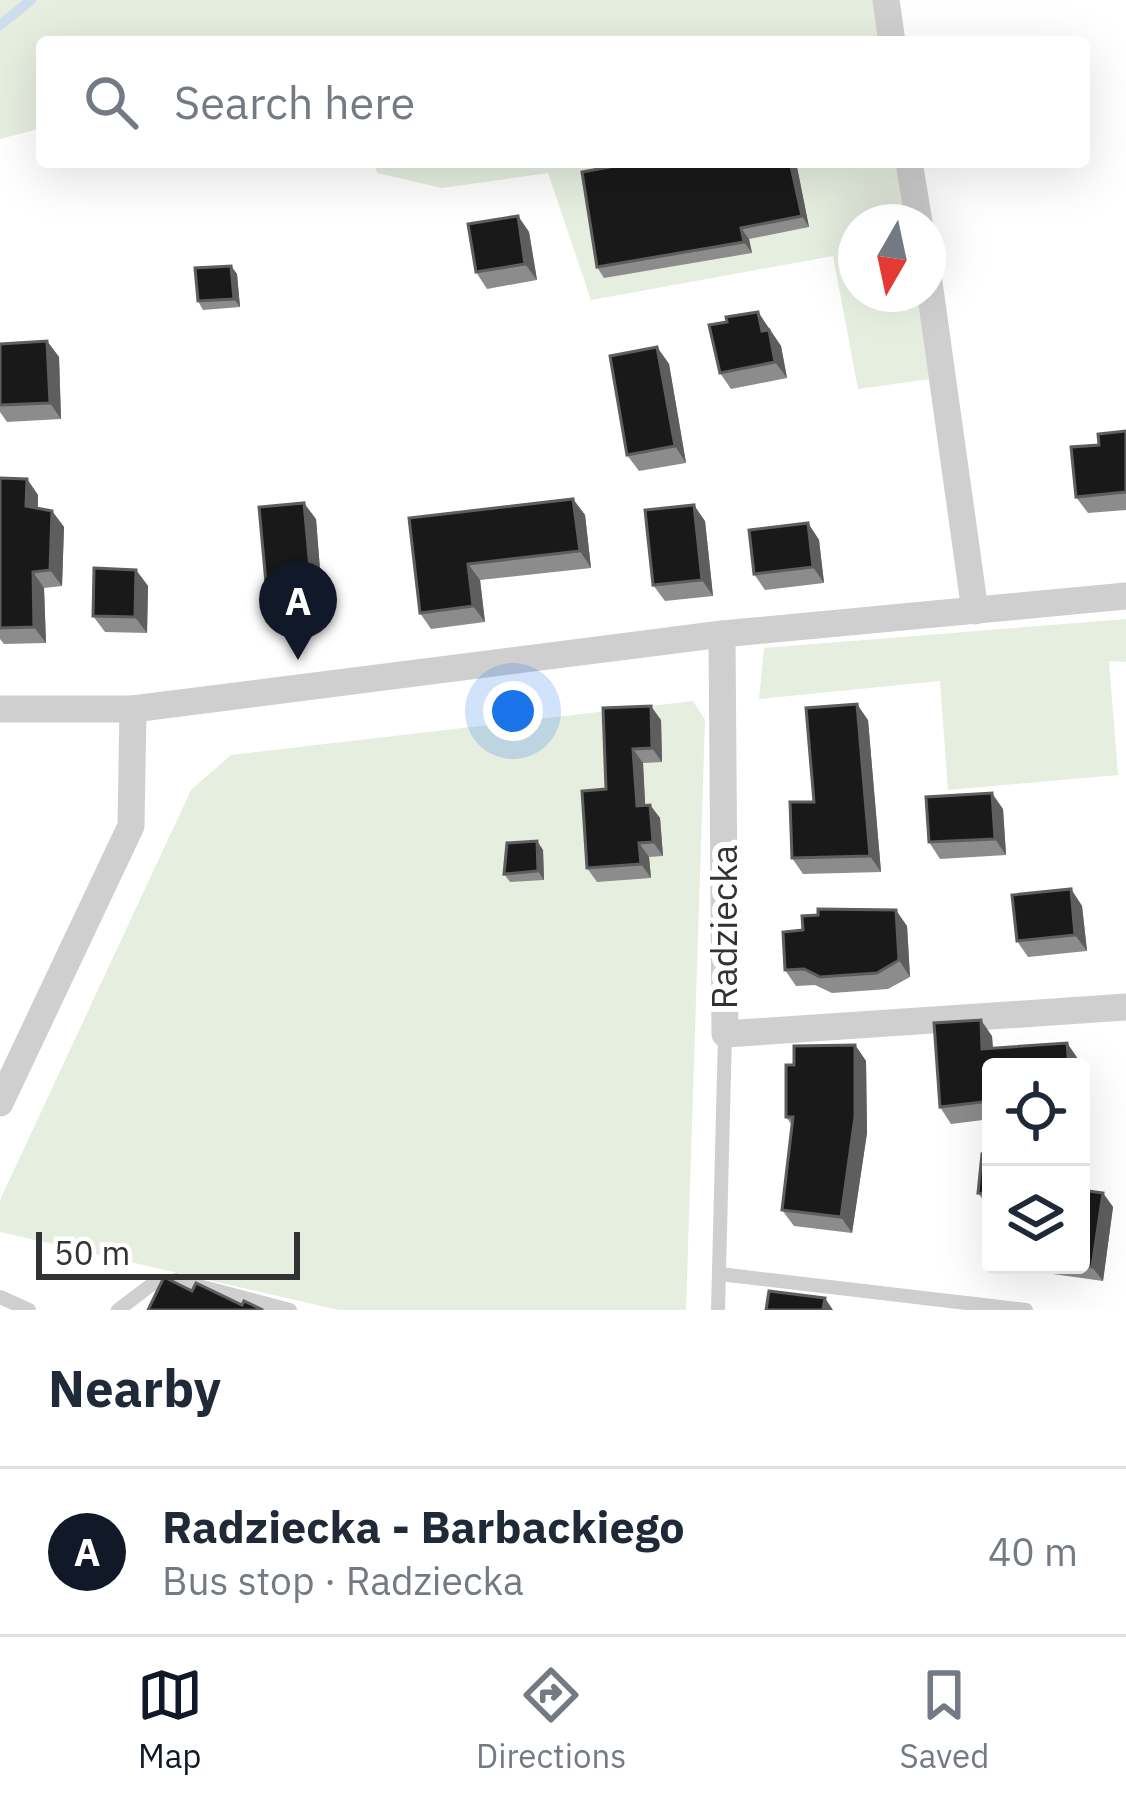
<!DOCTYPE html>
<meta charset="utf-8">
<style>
:root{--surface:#fff;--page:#f2f2f3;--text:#1f2937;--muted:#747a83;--line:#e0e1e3;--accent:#111827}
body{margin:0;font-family:"IBM Plex Sans",sans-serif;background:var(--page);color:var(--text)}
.controls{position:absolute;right:36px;bottom:36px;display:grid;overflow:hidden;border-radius:12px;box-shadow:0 12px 48px #0002}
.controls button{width:108px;height:108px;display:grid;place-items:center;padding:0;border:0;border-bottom:3px solid var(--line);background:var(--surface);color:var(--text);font:60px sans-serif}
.compass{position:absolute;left:838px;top:204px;width:108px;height:108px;border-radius:50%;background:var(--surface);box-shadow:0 12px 48px #0002;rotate:189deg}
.scale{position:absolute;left:36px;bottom:30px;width:264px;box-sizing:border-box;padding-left:12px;border:6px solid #323232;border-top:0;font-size:33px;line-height:42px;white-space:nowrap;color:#323232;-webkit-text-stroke:9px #fff;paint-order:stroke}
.you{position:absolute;left:513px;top:711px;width:42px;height:42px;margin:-30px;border:9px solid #fff;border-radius:50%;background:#1a73e8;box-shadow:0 0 0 18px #1a73e833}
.badge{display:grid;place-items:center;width:78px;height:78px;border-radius:50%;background:var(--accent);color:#fff;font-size:39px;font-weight:700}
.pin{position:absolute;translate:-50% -99px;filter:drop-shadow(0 3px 6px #0008)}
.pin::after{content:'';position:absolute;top:63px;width:42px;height:36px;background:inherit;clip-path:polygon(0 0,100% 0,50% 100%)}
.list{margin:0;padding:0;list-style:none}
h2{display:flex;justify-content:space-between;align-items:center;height:156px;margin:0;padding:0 48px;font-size:51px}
h2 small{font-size:39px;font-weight:400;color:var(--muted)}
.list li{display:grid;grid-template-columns:78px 1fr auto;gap:36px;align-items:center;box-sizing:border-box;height:168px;padding:0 48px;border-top:3px solid var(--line)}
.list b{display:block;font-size:45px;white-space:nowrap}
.list p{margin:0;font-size:39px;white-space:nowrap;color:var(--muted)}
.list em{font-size:39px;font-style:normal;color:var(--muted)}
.icon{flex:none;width:66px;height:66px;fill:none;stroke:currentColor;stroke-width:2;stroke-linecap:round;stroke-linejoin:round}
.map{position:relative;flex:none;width:1126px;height:1310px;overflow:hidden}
.search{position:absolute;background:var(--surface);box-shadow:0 12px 48px #0002;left:36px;right:36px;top:36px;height:132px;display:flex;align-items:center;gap:30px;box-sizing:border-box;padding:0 42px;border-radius:12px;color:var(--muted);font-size:45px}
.sheet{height:324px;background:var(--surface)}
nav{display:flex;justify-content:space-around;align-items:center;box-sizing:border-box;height:168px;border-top:3px solid var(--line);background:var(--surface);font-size:33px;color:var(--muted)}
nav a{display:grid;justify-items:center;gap:6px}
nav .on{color:var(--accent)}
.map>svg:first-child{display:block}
</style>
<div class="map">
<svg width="1126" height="1310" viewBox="0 0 1126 1310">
<rect width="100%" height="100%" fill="#fff"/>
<g fill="#e6eee0" fill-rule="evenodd">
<path d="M 0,0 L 875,0 L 880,42 L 42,42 L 42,128 L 0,139 Z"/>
<path d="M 375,162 L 899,162 L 909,222 L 856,222 L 856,294 L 920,294 L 930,379 L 858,389 L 833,256 L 591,300 L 548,173 L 442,188 L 377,173 Z"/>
<path d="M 1126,619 L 1126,662 L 1109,661 L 1118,775 L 948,790 L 940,681 L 759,699 L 764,648 Z"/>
<path d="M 693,701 L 705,720 L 686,1310 L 339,1310 L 0,1232 L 0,1200 L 191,790 L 231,755 ZM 659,819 L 662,856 L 586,857 L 585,827 Z"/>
</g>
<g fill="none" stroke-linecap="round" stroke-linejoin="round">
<path stroke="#cedded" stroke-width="10" d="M 0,25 L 31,0"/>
<g stroke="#cfcfcf" stroke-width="14">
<path d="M 719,1274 L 1026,1310"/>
<path d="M 0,1297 L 29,1310"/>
<path d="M 118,1310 L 151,1285 L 176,1280 L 290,1310"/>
<path d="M 718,1310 L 725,1034"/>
</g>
<g stroke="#cfcfcf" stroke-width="27">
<path d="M 886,0 L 892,42"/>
<path d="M 909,162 L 919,222"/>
<path d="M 928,275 L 975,611"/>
<path d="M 722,634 L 725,1034 L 1126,1007"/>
<path d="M 0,709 L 133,709 L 722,634 L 1126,596"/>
<path d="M 0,1103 L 131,826 L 133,709"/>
</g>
</g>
<g fill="#8c8c8c">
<path d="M 796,162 L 809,227 L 749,239 L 752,253 L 604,278 L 597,267 Z"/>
<path d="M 518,216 L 529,232 L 537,280 L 487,289 L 476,272 Z"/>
<path d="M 231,266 L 237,274 L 240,307 L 203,310 L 198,301 Z"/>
<path d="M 758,312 L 781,346 L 787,378 L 731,389 L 720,373 L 727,322 Z"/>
<path d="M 47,341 L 59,357 L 61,419 L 7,422 L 0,412 L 0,344 Z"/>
<path d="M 657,347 L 669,364 L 686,463 L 639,471 L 627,455 Z"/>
<path d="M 1126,431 L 1126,510 L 1088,513 L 1076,497 L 1099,445 Z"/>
<path d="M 0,478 L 27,479 L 38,495 L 38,508 L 52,511 L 64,527 L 62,586 L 44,588 L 46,643 L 4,644 L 0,639 Z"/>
<path d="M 573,499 L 585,515 L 591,568 L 480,580 L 485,622 L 431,629 L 420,613 L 409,518 Z"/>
<path d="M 316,519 L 322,595 L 277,599 L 266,583 Z"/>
<path d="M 705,521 L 713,596 L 665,601 L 653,585 Z"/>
<path d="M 808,523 L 819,540 L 824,583 L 765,590 L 754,574 Z"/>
<path d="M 136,570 L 148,586 L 147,633 L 105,632 L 93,616 Z"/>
<path d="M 603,708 L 661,720 L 662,762 L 643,763 L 645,805 L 650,805 L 660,818 L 663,856 L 649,857 L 651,878 L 597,882 L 587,868 L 606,789 Z"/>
<path d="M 868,720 L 881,872 L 803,874 L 792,858 L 814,802 Z"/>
<path d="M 1003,809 L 1006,855 L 940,859 L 929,842 Z"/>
<path d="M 537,841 L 543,850 L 544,880 L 510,882 L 504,874 Z"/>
<path d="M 1071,889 L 1082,906 L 1087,951 L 1028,957 L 1017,941 Z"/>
<path d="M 907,926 L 910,977 L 888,989 L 832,993 L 815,985 L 796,986 L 785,970 Z"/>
<path d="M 992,1036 L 993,1049 L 1067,1043 L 1078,1059 L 1079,1067 L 991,1067 L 991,1119 L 951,1124 L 940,1107 Z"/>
<path d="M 855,1045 L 866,1061 L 867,1133 L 852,1233 L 794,1226 L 782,1210 L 792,1125 L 786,1117 L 794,1065 Z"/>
<path d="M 991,1155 L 991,1208 L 988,1207 L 978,1193 Z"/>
<path d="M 1103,1193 L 1113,1207 L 1103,1281 L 1017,1269 L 1015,1265 L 1081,1265 Z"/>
</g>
<g fill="#5e5e5e">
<path d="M 790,162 L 796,162 L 809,227 L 802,216 Z"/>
<path d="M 518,216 L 529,232 L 537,280 L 525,264 Z"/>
<path d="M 741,228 L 749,239 L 752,253 L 744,242 Z"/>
<path d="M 231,266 L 237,274 L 240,307 L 234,299 Z"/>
<path d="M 758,312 L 781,346 L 787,378 L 775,362 L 762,331 Z"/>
<path d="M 47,341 L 59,357 L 61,419 L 50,403 Z"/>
<path d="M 657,347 L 669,364 L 686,463 L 675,446 Z"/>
<path d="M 27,479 L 38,495 L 37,522 L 26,506 Z"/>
<path d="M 573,499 L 585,515 L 591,568 L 580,551 Z"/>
<path d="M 304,503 L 316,519 L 322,595 L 311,579 Z"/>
<path d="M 694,505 L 705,521 L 713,596 L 702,580 Z"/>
<path d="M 52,511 L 64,527 L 62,586 L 50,570 Z"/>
<path d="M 808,523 L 819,540 L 824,583 L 813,567 Z"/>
<path d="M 468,564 L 480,580 L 485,622 L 473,606 Z"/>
<path d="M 136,570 L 148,586 L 147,633 L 135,617 Z"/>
<path d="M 33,572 L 44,588 L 46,643 L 34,627 Z"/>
<path d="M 857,704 L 868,720 L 881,872 L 870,856 Z"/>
<path d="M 651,706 L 661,720 L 662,762 L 652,748 Z"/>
<path d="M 633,749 L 643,763 L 646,820 L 637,806 Z"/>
<path d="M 992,793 L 1003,809 L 1006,855 L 995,839 Z"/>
<path d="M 650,805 L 660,818 L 663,856 L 653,842 Z"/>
<path d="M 537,841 L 543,850 L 544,880 L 538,871 Z"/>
<path d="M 639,843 L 649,857 L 651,878 L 641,864 Z"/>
<path d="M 1071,889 L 1082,906 L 1087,951 L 1075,935 Z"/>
<path d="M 896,910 L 907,926 L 910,977 L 899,960 Z"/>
<path d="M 981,1020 L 992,1036 L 994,1066 L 982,1049 Z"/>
<path d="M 1067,1043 L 1078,1059 L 1079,1067 L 1069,1067 Z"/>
<path d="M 855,1045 L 866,1061 L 867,1133 L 852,1233 L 841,1217 Z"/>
<path d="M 1103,1193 L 1113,1207 L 1103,1281 L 1092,1267 Z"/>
<path d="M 825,1298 L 833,1310 L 823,1310 Z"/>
</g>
<g fill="#191919" stroke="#5e5e5e" stroke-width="3">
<path d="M 637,162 L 790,162 L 802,216 L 741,228 L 744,242 L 597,267 L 582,172 Z"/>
<path d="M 518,216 L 525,264 L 476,272 L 468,224 Z"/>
<path d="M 231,266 L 234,299 L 198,301 L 195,268 Z"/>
<path d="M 758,312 L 762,331 L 769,330 L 775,362 L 720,373 L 709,325 L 727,322 L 726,317 Z"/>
<path d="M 47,341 L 50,403 L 0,405 L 0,344 Z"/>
<path d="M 657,347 L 675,446 L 627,455 L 610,356 Z"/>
<path d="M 1126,431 L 1126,492 L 1076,497 L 1071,447 L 1099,445 L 1098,434 Z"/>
<path d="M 0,478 L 27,479 L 26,506 L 52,511 L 50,570 L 33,572 L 34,627 L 0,628 Z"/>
<path d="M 573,499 L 580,551 L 468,564 L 473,606 L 420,613 L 409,518 Z"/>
<path d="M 304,503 L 311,579 L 266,583 L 259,507 Z"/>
<path d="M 694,505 L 702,580 L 653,585 L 645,510 Z"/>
<path d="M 808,523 L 813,567 L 754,574 L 749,530 Z"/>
<path d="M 94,568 L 136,570 L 135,617 L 93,616 Z"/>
<path d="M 857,704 L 870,856 L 792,858 L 790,802 L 814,802 L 806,708 Z"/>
<path d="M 651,706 L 652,748 L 633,749 L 637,806 L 650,805 L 653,842 L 639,843 L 641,864 L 587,868 L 582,791 L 606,789 L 603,708 Z"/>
<path d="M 992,793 L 995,839 L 929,842 L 926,797 Z"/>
<path d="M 537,841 L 538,871 L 504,874 L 507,843 Z"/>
<path d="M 1071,889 L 1075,935 L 1017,941 L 1012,895 Z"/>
<path d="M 818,909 L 896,910 L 899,960 L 877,973 L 820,977 L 804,969 L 785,970 L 783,932 L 803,930 L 802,916 L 818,915 Z"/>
<path d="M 981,1020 L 982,1049 L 1067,1043 L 1069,1067 L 991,1067 L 991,1101 L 940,1107 L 934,1023 Z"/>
<path d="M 855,1045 L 855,1117 L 841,1217 L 782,1210 L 793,1117 L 786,1117 L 786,1065 L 794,1065 L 794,1046 Z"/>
<path d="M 982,1154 L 991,1155 L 991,1194 L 978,1193 Z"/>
<path d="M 1081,1190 L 1103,1193 L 1092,1267 L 1080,1265 Z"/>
<path d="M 164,1277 L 192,1291 L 196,1283 L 242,1305 L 244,1301 L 263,1310 L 148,1310 Z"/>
<path d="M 769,1291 L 825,1298 L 823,1310 L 766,1310 Z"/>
</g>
<g text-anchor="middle" stroke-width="12" stroke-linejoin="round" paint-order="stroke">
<g font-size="36" fill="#323232" stroke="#fff">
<text transform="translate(724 927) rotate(-90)" y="13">Radziecka</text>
</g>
</g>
</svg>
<div class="controls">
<button><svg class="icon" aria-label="locate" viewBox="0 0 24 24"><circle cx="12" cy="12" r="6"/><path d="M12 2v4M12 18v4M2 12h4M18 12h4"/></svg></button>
<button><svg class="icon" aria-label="layers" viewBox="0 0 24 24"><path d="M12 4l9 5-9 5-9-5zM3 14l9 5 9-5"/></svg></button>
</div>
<svg class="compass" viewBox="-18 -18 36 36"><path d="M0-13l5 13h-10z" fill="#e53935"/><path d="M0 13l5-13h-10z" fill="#747a83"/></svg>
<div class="scale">50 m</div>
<div class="you"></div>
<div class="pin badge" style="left:298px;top:660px">A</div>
<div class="search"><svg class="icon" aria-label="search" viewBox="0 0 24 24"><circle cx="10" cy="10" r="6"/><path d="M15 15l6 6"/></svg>Search here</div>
</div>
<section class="sheet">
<h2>Nearby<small></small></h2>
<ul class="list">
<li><span class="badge">A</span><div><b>Radziecka - Barbackiego</b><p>Bus stop · Radziecka</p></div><em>40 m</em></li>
</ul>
</section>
<nav>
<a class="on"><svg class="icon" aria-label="map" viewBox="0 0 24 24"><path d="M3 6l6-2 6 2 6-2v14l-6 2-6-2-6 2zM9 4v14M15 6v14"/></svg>Map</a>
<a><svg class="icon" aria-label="directions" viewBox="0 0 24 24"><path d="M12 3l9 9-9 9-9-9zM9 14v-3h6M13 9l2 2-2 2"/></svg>Directions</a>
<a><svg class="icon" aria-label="saved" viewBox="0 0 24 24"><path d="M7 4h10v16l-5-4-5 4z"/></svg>Saved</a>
</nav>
